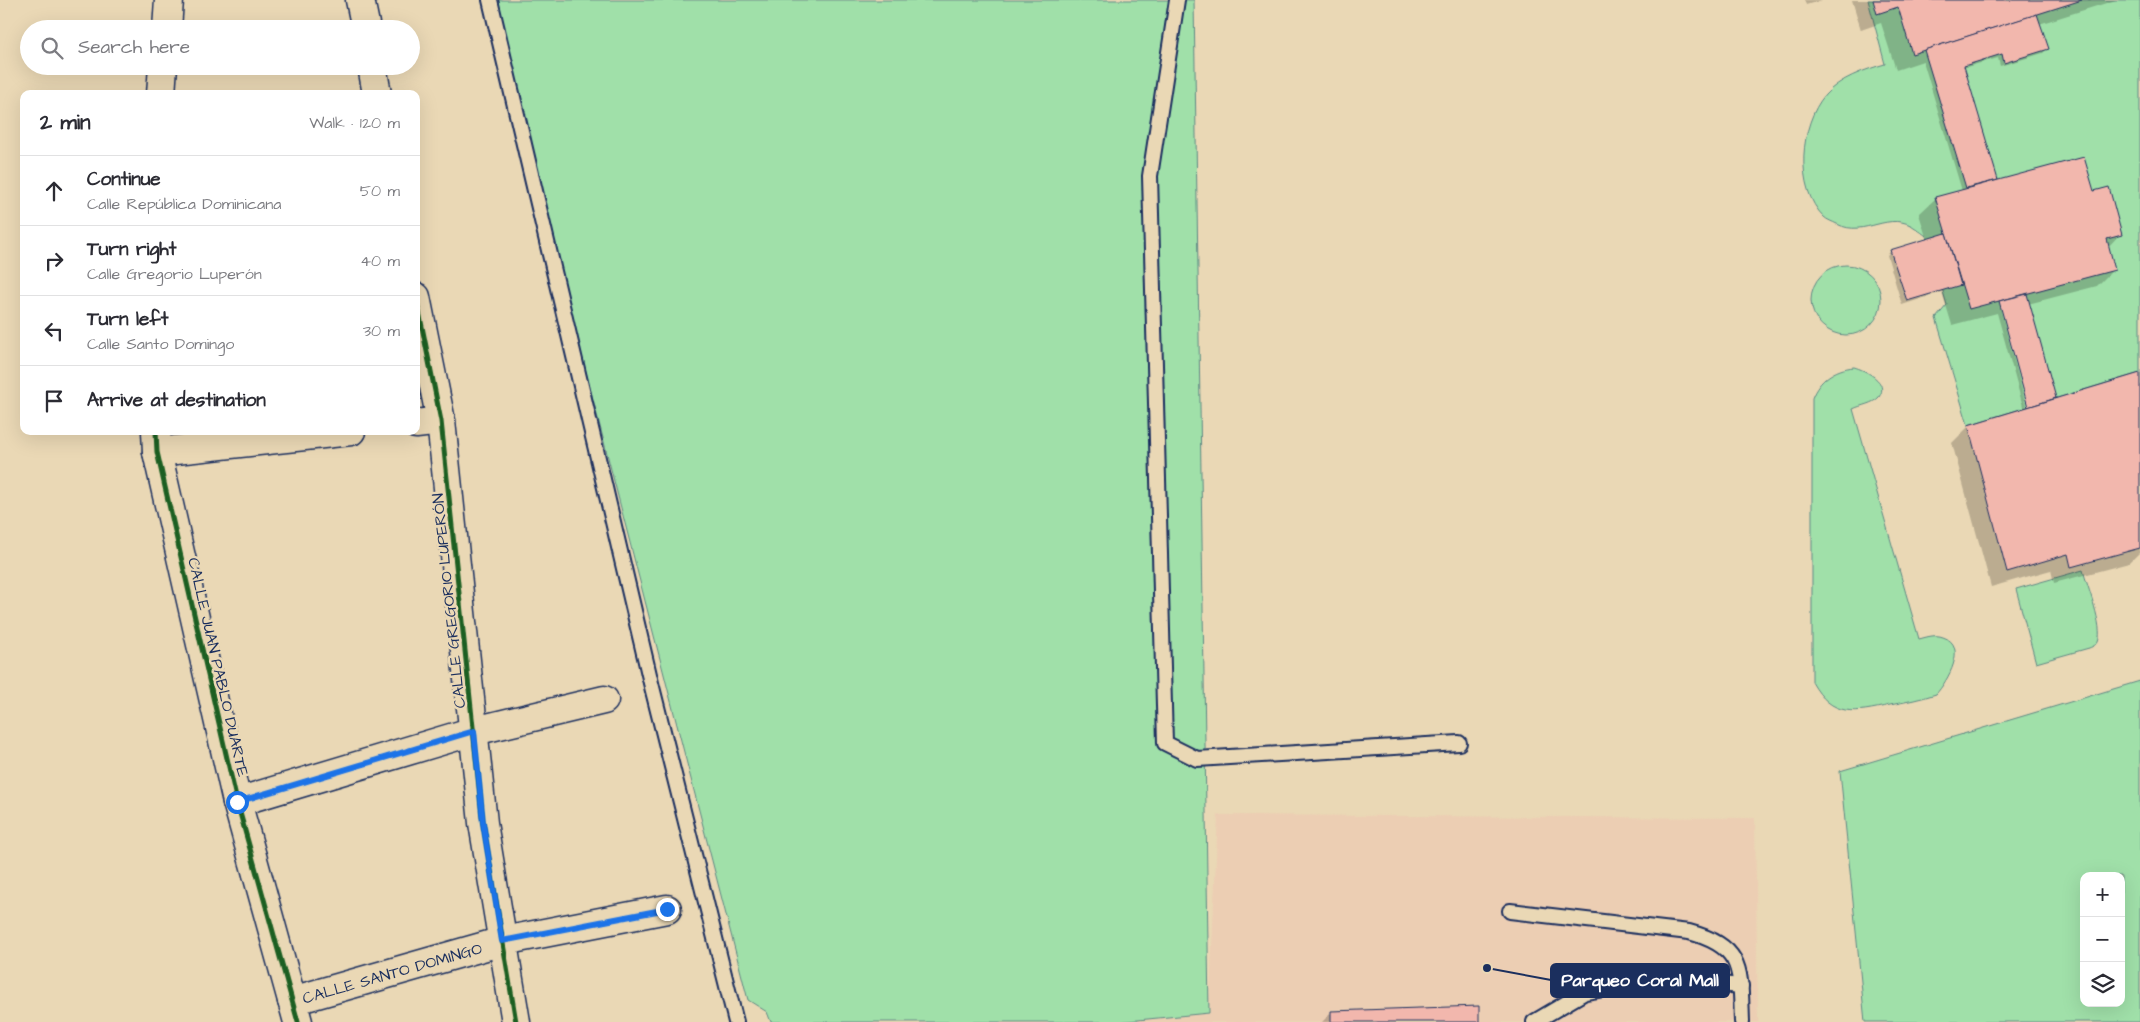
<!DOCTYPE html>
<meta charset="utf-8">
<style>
:root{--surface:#fff;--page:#f2f2f3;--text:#2b2b33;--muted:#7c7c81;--line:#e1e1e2}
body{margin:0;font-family:"Architects Daughter",sans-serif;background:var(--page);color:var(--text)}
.controls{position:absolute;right:15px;bottom:15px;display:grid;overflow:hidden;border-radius:10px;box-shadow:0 5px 20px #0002}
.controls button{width:45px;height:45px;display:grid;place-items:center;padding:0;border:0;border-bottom:1px solid var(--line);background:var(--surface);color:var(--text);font:25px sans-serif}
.stop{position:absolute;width:15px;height:15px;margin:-11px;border:4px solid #1a73e8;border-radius:50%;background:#fff}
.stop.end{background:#1a73e8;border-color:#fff;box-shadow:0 1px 5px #0008}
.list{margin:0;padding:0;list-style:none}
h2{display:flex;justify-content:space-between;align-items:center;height:65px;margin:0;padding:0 20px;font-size:21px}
h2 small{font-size:16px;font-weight:400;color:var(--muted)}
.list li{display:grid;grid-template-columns:32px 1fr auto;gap:15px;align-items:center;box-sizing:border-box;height:70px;padding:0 20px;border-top:1px solid var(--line)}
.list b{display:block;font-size:19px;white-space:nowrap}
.list p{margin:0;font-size:16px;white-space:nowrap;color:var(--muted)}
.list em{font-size:16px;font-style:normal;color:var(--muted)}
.icon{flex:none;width:28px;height:28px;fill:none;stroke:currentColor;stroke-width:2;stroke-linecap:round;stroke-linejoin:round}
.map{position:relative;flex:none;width:2140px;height:1022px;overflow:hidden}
.search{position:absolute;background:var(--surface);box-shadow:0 5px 20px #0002;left:20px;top:20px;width:400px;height:55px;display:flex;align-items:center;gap:12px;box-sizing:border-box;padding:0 18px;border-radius:28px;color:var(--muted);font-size:19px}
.panel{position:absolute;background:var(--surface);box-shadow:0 5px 20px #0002;left:20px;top:90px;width:400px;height:345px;border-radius:10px}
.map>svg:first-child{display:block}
</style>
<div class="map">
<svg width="2140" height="1022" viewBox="0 0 2140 1022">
<rect width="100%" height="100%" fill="#ead8b5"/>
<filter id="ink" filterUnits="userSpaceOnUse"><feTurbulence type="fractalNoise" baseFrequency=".02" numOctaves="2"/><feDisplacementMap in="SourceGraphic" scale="10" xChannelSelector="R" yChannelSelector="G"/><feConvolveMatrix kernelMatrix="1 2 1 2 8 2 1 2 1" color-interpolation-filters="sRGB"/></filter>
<g filter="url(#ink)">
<path fill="#ecceb3" d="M 1218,815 L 1755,818 L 1758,1022 L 1118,1022 L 1209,1013 Z"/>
<g fill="#a0e0a9" stroke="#5e8884" fill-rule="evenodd">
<path d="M 490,0 L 1194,0 L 1209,1013 L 1117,1022 L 771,1022 L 767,1012 L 748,1000 Z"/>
<path d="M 1868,0 L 2140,0 L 2140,373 L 1968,425 L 1936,318 L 1947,305 C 1942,288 1937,271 1931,254 C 1930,249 1929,241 1926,236 C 1924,234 1919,231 1917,229 C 1889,208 1865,239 1837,224 C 1833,222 1827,220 1824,217 C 1794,188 1800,124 1825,95 C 1840,78 1864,70 1885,64 Z"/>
<circle cx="1846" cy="300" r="35"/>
<path d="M 1854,367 C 1865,370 1890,382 1879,397 C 1873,404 1861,405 1853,409 L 1919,639 C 1927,637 1935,634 1943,637 C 1969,645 1947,682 1936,694 C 1921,699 1905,702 1890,705 C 1855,713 1832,718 1812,682 L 1812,398 C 1819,380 1834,369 1854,367 Z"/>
<path d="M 2083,570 C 2087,586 2104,627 2098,641 C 2096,645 2094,646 2089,648 L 2036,663 L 2016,589 Z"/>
<path d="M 2140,681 L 2140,1022 L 1865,1022 L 1840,771 ZM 2084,876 L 2121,876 L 2121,1003 L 2084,1003 Z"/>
</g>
<g fill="#0003" fill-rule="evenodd">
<path d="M 1804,0 L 1822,0 L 1806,5 Z"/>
<path d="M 1852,0 L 2116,0 L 2039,24 L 2047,49 L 2043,53 L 2000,66 L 1998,58 L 1963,68 L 1997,181 L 2093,193 L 2120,234 L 2108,247 L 2114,269 L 2097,286 L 2028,304 L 2054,398 L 2050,402 L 2140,376 L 2140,552 L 2129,563 L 2054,583 L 2051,570 L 1991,587 L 1952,443 L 1969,426 L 2024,410 L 1997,313 L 1952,325 L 1942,292 L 1902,305 L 1887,255 L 1891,251 L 1927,240 L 1919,214 L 1936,198 L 1962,191 L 1923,61 L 1896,70 L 1881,23 L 1861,30 ZM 2001,311 L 2003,311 L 2031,413 L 2028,413 Z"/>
<path d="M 1332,1012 L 1478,1022 L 1322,1022 Z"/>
</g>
<g fill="#f2b7ad" stroke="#1b2f5e">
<path d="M 1873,0 L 2082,0 L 1912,54 L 1898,7 L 1877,14 Z"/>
<path d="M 2037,14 L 2049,49 L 2004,63 L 2002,54 L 1964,66 L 1998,180 L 1966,188 L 1924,50 Z"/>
<path d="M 2084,157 L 2094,191 L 2109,187 L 2122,235 L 2107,239 L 2115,270 L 1969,309 L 1935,197 Z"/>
<path d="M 1946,233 L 1961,285 L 1907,301 L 1890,250 Z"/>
<path d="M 2027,294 L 2056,398 L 2028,407 L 1999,301 Z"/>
<path d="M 2140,373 L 2140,548 L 2071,567 L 2068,554 L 2007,572 L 1968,425 Z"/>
<path d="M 1479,1006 L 1479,1022 L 1331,1022 L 1331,1011 Z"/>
</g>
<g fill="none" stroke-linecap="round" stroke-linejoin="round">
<defs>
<g id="service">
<path d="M 490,0 L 651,683 L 736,1022"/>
<path d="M 1177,0 L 1150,176 L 1165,743 L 1197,759 L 1459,743"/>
<path d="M 1510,911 L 1689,932 C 1745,947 1740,971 1742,1022"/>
<path d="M 1534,1022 L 1585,992 L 1641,983 L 1679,980 L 1741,986"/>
</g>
<g id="minor">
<path d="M 360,0 L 366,29"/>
<path d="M 167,29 L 169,0"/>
<path d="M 372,66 L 377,94"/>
<path d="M 161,94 L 163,66"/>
<path d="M 416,297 L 441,421 L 483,823 L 516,1022"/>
<path d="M 416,424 L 441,421"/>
<path d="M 156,431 L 157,452 L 237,802 L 298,1022"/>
<path d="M 157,452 L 351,431"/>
<path d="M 237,802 L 474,731 L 604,700"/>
<path id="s1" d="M 292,1001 L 503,941 L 667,909"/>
</g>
</defs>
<use href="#service" stroke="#1b2f5e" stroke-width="18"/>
<use href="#minor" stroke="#1b2f5e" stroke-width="31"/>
<use href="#service" stroke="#ead8b5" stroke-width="14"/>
<use href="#minor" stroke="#ead8b5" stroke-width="28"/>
<defs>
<g id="cycleway">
<path d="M 416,297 L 441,421 L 483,823 L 516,1022"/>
<path d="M 156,431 L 157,452 L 237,802 L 298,1022"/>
</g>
</defs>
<use href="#cycleway" stroke="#ead8b5" stroke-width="8"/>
<use href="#cycleway" stroke="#1b5e20" stroke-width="5"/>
</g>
</g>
<g fill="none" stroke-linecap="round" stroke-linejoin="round" filter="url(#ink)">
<path stroke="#1a73e8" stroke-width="6" d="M 237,802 L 474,731 L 483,823 L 502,941 L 667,909"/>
</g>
<g text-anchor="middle" stroke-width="5" stroke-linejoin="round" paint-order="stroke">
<g font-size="16" fill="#1b2f5e" stroke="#ead8b5">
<text transform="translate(448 601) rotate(-96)" y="6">CALLE GREGORIO LUPERÓN</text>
<text transform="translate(219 667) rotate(77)" y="6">CALLE JUAN PABLO DUARTE</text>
<text dy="6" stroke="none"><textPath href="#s1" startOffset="104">CALLE SANTO DOMINGO</textPath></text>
</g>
</g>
<path fill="none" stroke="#1b2f5e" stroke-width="2" d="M1487 968L1551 980"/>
<circle fill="#1b2f5e" stroke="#ead8b5" stroke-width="2" cx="1487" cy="968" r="5"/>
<rect fill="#1b2f5e" stroke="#1b2f5e" stroke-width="2" x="1551" y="964" width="178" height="33" rx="5"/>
<g font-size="18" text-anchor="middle" font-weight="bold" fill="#fff">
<text x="1640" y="986">Parqueo Coral Mall</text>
</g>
</svg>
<div class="controls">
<button>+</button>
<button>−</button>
<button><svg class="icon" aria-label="layers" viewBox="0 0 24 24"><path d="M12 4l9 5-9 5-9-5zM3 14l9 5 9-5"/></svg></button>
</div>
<div class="stop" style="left:237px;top:802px"></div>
<div class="stop end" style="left:667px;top:909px"></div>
<div class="search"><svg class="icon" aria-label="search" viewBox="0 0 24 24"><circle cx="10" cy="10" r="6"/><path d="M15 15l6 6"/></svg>Search here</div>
<section class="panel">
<h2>2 min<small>Walk · 120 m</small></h2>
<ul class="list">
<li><svg class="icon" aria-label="ahead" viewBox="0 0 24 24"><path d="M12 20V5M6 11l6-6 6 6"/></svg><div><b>Continue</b><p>Calle República Dominicana</p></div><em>50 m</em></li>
<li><svg class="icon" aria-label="right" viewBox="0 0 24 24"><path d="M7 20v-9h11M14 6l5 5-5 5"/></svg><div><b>Turn right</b><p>Calle Gregorio Luperón</p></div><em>40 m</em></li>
<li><svg class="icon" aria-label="left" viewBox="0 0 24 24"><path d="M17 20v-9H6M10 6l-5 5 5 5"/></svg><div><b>Turn left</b><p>Calle Santo Domingo</p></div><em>30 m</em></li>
<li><svg class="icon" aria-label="arrive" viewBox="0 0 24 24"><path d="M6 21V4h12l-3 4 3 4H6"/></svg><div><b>Arrive at destination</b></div></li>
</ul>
</section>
</div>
